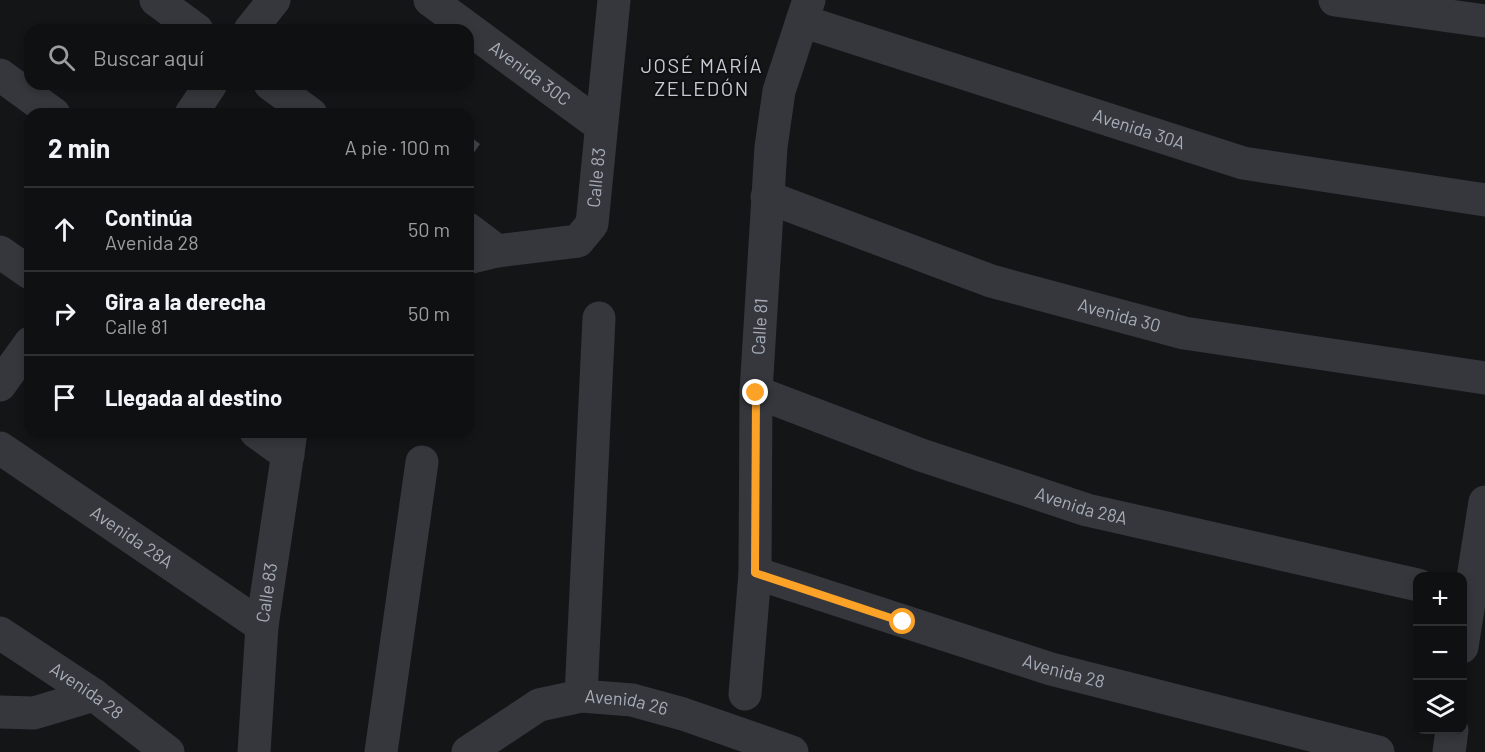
<!DOCTYPE html>
<html lang="es">
<meta charset="utf-8">
<style>
:root{--surface:#0f1011;--page:#1d1e1f;--text:#f1f3f6;--muted:#9b9d9f;--line:#2f3031}
body{margin:0;font-family:Barlow,sans-serif;background:var(--page);color:var(--text)}
.controls{position:absolute;right:18px;bottom:18px;display:grid;overflow:hidden;border-radius:12px;box-shadow:0 3px 9px #0003}
.controls button{width:54px;height:54px;display:grid;place-items:center;padding:0;border:0;border-bottom:2px solid var(--line);background:var(--surface);color:var(--text);font:30px sans-serif}
.stop{position:absolute;width:18px;height:18px;margin:-14px;border:4px solid #fca227;border-radius:50%;background:#fff}
.stop.end{background:#fca227;border-color:#fff;box-shadow:0 2px 6px #0008}
.list{margin:0;padding:0;list-style:none}
h2{display:flex;justify-content:space-between;align-items:center;height:78px;margin:0;padding:0 24px;font-size:26px}
h2 small{font-size:20px;font-weight:400;color:var(--muted)}
.list li{display:grid;grid-template-columns:39px 1fr auto;gap:18px;align-items:center;box-sizing:border-box;height:84px;padding:0 24px;border-top:2px solid var(--line)}
.list b{display:block;font-size:22px;white-space:nowrap}
.list p{margin:0;font-size:20px;white-space:nowrap;color:var(--muted)}
.list em{font-size:20px;font-style:normal;color:var(--muted)}
.icon{flex:none;width:33px;height:33px;fill:none;stroke:currentColor;stroke-width:2;stroke-linecap:round;stroke-linejoin:round}
.map{position:relative;flex:none;width:1485px;height:752px;overflow:hidden}
.search{position:absolute;background:var(--surface);box-shadow:0 3px 9px #0003;left:24px;top:24px;width:450px;height:66px;display:flex;align-items:center;gap:15px;box-sizing:border-box;padding:0 21px;border-radius:18px;color:var(--muted);font-size:22px}
.panel{position:absolute;background:var(--surface);box-shadow:0 3px 9px #0003;left:24px;top:108px;width:450px;height:330px;border-radius:18px}
.map>svg:first-child{display:block}
</style>
<div class="map">
<svg width="1485" height="752" viewBox="0 0 1485 752">
<rect width="100%" height="100%" fill="#141517"/>
<path fill="#404347" d="M 468,135 L 480,144 L 468,161 Z"/>
<g fill="none" stroke-linecap="round" stroke-linejoin="round">
<g stroke="#35373c" stroke-width="33">
<path d="M 156,0 L 197,30"/>
<path id="s1" d="M 430,0 L 601,126"/>
<path d="M 1335,0 L 1485,21"/>
<path id="s2" d="M 802,21 L 1243,163 L 1485,200"/>
<path d="M 250,30 L 274,0"/>
<path d="M 0,75 L 54,114"/>
<path d="M 270,84 L 311,114"/>
<path d="M 191,114 L 211,84"/>
<path id="s3" d="M 767,197 L 991,281 L 1184,333 L 1485,378"/>
<path d="M 468,229 L 497,251"/>
<path d="M 0,252 L 30,273"/>
<path id="s4" d="M 468,258 L 497,251 L 578,241 L 592,224 L 614,0"/>
<path d="M 0,385 L 30,343"/>
<path id="s5" d="M 756,392 L 921,455 L 1087,510 L 1418,585"/>
<path d="M 256,432 L 288,455"/>
<path id="s6" d="M 0,448 L 262,626"/>
<path id="s7" d="M 755,573 L 1051,669 L 1378,752"/>
<path id="s8" d="M 0,633 L 94,695 L 168,752"/>
<path d="M 1462,647 L 1485,502"/>
<path id="s9" d="M 745,694 L 755,573 L 756,392 L 771,147 L 779,91 L 809,0"/>
<path d="M 581,696 L 599,318"/>
<path d="M 0,712 L 34,713 L 94,695"/>
<path id="s10" d="M 254,752 L 262,626 L 291,432"/>
<path d="M 381,752 L 422,462"/>
<path id="s11" d="M 468,752 L 539,705 L 581,696 L 632,700 L 683,714 L 792,752"/>
<path d="M 1449,752 L 1452,730"/>
</g>
</g>
<g fill="none" stroke-linecap="round" stroke-linejoin="round">
<path stroke="#fca227" stroke-width="8" d="M 756,393 L 755,573 L 903,622"/>
</g>
<g text-anchor="middle" stroke-width="4.5" stroke-linejoin="round" paint-order="stroke">
<g font-size="18" fill="#a6adb8" stroke="#0f1012">
<text dy="6" stroke="none"><textPath href="#s1" startOffset="124">Avenida 30C</textPath></text>
<text dy="6" stroke="none"><textPath href="#s2" startOffset="354">Avenida 30A</textPath></text>
<text dy="6" stroke="none"><textPath href="#s4" startOffset="180">Calle 83</textPath></text>
<text dy="6" stroke="none"><textPath href="#s3" startOffset="372">Avenida 30</textPath></text>
<text dy="6" stroke="none"><textPath href="#s9" startOffset="368">Calle 81</textPath></text>
<text dy="6" stroke="none"><textPath href="#s5" startOffset="345">Avenida 28A</textPath></text>
<text dy="6" stroke="none"><textPath href="#s6" startOffset="159">Avenida 28A</textPath></text>
<text dy="6" stroke="none"><textPath href="#s10" startOffset="160">Calle 83</textPath></text>
<text dy="6" stroke="none"><textPath href="#s7" startOffset="324">Avenida 28</textPath></text>
<text dy="6" stroke="none"><textPath href="#s8" startOffset="104">Avenida 28</textPath></text>
<text dy="6" stroke="none"><textPath href="#s11" startOffset="174">Avenida 26</textPath></text>
</g>
<g font-size="20" letter-spacing="1.5" fill="#c7cbd3" stroke="#0f1012">
<text x="702" y="73">JOSÉ MARÍA<tspan x="702" dy="23">ZELEDÓN</tspan></text>
</g>
</g>
</svg>
<div class="controls">
<button>+</button>
<button>−</button>
<button><svg class="icon" aria-label="layers" viewBox="0 0 24 24"><path d="M12 4l9 5-9 5-9-5zM3 14l9 5 9-5"/></svg></button>
</div>
<div class="stop" style="left:903px;top:622px"></div>
<div class="stop end" style="left:756px;top:393px"></div>
<div class="search"><svg class="icon" aria-label="search" viewBox="0 0 24 24"><circle cx="10" cy="10" r="6"/><path d="M15 15l6 6"/></svg>Buscar aquí</div>
<section class="panel">
<h2>2 min<small>A pie · 100 m</small></h2>
<ul class="list">
<li><svg class="icon" aria-label="ahead" viewBox="0 0 24 24"><path d="M12 20V5M6 11l6-6 6 6"/></svg><div><b>Continúa</b><p>Avenida 28</p></div><em>50 m</em></li>
<li><svg class="icon" aria-label="right" viewBox="0 0 24 24"><path d="M7 20v-9h11M14 6l5 5-5 5"/></svg><div><b>Gira a la derecha</b><p>Calle 81</p></div><em>50 m</em></li>
<li><svg class="icon" aria-label="arrive" viewBox="0 0 24 24"><path d="M6 21V4h12l-3 4 3 4H6"/></svg><div><b>Llegada al destino</b></div></li>
</ul>
</section>
</div>
